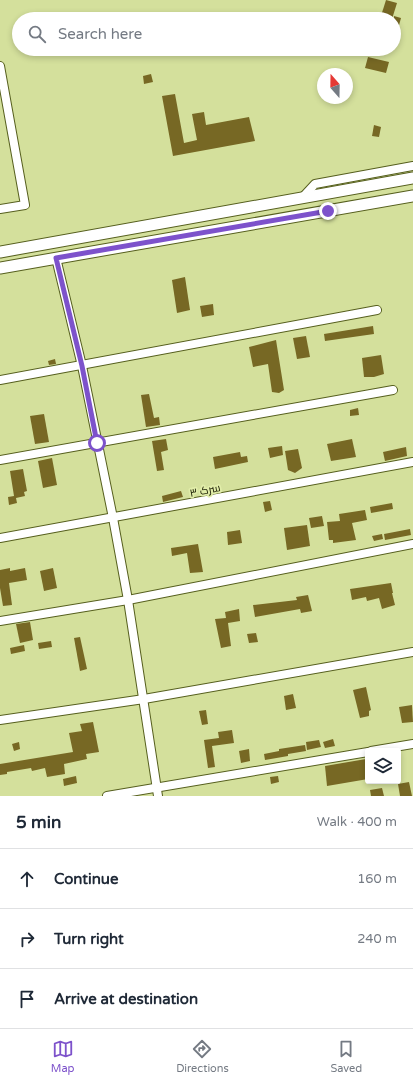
<!DOCTYPE html>
<meta charset="utf-8">
<style>
:root{--surface:#fff;--page:#f2f2f3;--text:#1f2937;--muted:#747a83;--line:#e0e1e3;--accent:#7d52cb}
body{margin:0;font-family:"Varela Round",Cairo,sans-serif;background:var(--page);color:var(--text)}
.controls{position:absolute;right:12px;bottom:12px;display:grid;overflow:hidden;border-radius:4px;box-shadow:0 2px 6px #0003}
.controls button{width:36px;height:36px;display:grid;place-items:center;padding:0;border:0;border-bottom:1px solid var(--line);background:var(--surface);color:var(--text);font:20px sans-serif}
.compass{position:absolute;left:317px;top:68px;width:36px;height:36px;border-radius:50%;background:var(--surface);box-shadow:0 2px 6px #0003;rotate:340deg}
.stop{position:absolute;width:12px;height:12px;margin:-9px;border:3px solid #7d52cb;border-radius:50%;background:#fff}
.stop.end{background:#7d52cb;border-color:#fff;box-shadow:0 1px 4px #0008}
.list{margin:0;padding:0;list-style:none}
h2{display:flex;justify-content:space-between;align-items:center;height:52px;margin:0;padding:0 16px;font-size:17px}
h2 small{font-size:13px;font-weight:400;color:var(--muted)}
.list li{display:grid;grid-template-columns:26px 1fr auto;gap:12px;align-items:center;box-sizing:border-box;height:60px;padding:0 16px;border-top:1px solid var(--line)}
.list b{display:block;font-size:15px;white-space:nowrap}
.list em{font-size:13px;font-style:normal;color:var(--muted)}
.icon{flex:none;width:22px;height:22px;fill:none;stroke:currentColor;stroke-width:2;stroke-linecap:round;stroke-linejoin:round}
.map{position:relative;flex:none;width:413px;height:796px;overflow:hidden}
.search{position:absolute;background:var(--surface);box-shadow:0 2px 6px #0003;left:12px;right:12px;top:12px;height:44px;display:flex;align-items:center;gap:10px;box-sizing:border-box;padding:0 14px;border-radius:22px;color:var(--muted);font-size:15px}
.sheet{height:232px;background:var(--surface)}
nav{display:flex;justify-content:space-around;align-items:center;box-sizing:border-box;height:56px;border-top:1px solid var(--line);background:var(--surface);font-size:11px;color:var(--muted)}
nav a{display:grid;justify-items:center;gap:2px}
nav .on{color:var(--accent)}
.map>svg:first-child{display:block}
</style>
<div class="map">
<svg width="413" height="796" viewBox="0 0 413 796">
<rect width="100%" height="100%" fill="#d4e09c"/>
<g fill="#776824">
<path d="M 386,0 L 397,3 L 392,19 L 380,19 Z"/>
<path d="M 394,16 L 401,18 L 396,36 L 394,36 Z"/>
<path d="M 368,57 L 389,62 L 386,73 L 365,68 Z"/>
<path d="M 151,74 L 153,82 L 144,84 L 143,76 Z"/>
<path d="M 175,94 L 184,143 L 197,140 L 192,114 L 204,112 L 206,125 L 249,117 L 255,141 L 173,156 L 162,96 Z"/>
<path d="M 374,125 L 381,127 L 379,137 L 372,136 Z"/>
<path d="M 185,277 L 190,310 L 177,313 L 172,280 Z"/>
<path d="M 213,304 L 214,315 L 202,317 L 200,306 Z"/>
<path d="M 373,326 L 374,334 L 325,341 L 324,334 Z"/>
<path d="M 306,336 L 310,357 L 297,359 L 293,338 Z"/>
<path d="M 276,340 L 284,390 L 279,393 L 272,392 L 268,364 L 253,367 L 249,347 Z"/>
<path d="M 381,355 L 384,374 L 374,377 L 364,377 L 362,358 Z"/>
<path d="M 55,359 L 56,364 L 49,365 L 48,361 Z"/>
<path d="M 149,394 L 154,418 L 159,417 L 160,425 L 146,427 L 141,395 Z"/>
<path d="M 358,408 L 359,415 L 350,416 L 350,410 Z"/>
<path d="M 44,414 L 49,442 L 35,444 L 30,416 Z"/>
<path d="M 166,439 L 168,450 L 161,452 L 164,470 L 157,471 L 152,441 Z"/>
<path d="M 352,439 L 356,457 L 331,461 L 327,444 Z"/>
<path d="M 282,446 L 283,455 L 270,458 L 268,448 Z"/>
<path d="M 406,447 L 407,456 L 385,461 L 383,452 Z"/>
<path d="M 298,449 L 302,468 L 295,473 L 288,470 L 285,451 Z"/>
<path d="M 240,452 L 241,457 L 247,456 L 248,462 L 215,469 L 213,457 Z"/>
<path d="M 52,458 L 57,485 L 43,488 L 38,461 Z"/>
<path d="M 23,469 L 27,491 L 24,492 L 25,496 L 16,498 L 17,503 L 9,505 L 8,497 L 14,496 L 10,471 Z"/>
<path d="M 181,491 L 183,497 L 163,502 L 162,496 Z"/>
<path d="M 270,501 L 272,510 L 265,512 L 263,502 Z"/>
<path d="M 392,503 L 393,509 L 371,513 L 370,507 Z"/>
<path d="M 365,510 L 367,520 L 352,523 L 356,540 L 333,543 L 333,540 L 329,540 L 327,522 L 340,521 L 339,514 Z"/>
<path d="M 322,516 L 324,526 L 311,528 L 309,518 Z"/>
<path d="M 307,525 L 310,546 L 287,550 L 284,528 Z"/>
<path d="M 410,529 L 411,535 L 385,540 L 384,534 Z"/>
<path d="M 240,530 L 242,543 L 228,545 L 227,532 Z"/>
<path d="M 382,534 L 383,539 L 374,541 L 372,536 Z"/>
<path d="M 198,544 L 203,572 L 190,573 L 187,553 L 172,556 L 171,548 Z"/>
<path d="M 10,568 L 10,571 L 25,568 L 27,580 L 9,583 L 12,605 L 3,606 L 0,588 L 0,570 Z"/>
<path d="M 53,568 L 57,588 L 44,591 L 40,571 Z"/>
<path d="M 391,583 L 393,593 L 392,593 L 395,605 L 382,609 L 379,598 L 367,601 L 366,597 L 352,600 L 350,589 Z"/>
<path d="M 308,595 L 312,611 L 301,613 L 300,609 L 255,617 L 253,605 L 297,600 L 296,597 Z"/>
<path d="M 239,609 L 240,621 L 228,623 L 231,646 L 221,648 L 215,619 L 226,618 L 225,612 Z"/>
<path d="M 30,622 L 33,640 L 20,643 L 16,624 Z"/>
<path d="M 256,633 L 258,642 L 249,643 L 247,634 Z"/>
<path d="M 80,637 L 87,669 L 80,671 L 74,638 Z"/>
<path d="M 51,641 L 52,647 L 39,649 L 38,643 Z"/>
<path d="M 24,645 L 25,651 L 11,654 L 10,648 Z"/>
<path d="M 366,687 L 371,710 L 369,711 L 369,716 L 360,718 L 353,690 Z"/>
<path d="M 293,694 L 296,708 L 286,710 L 284,696 Z"/>
<path d="M 412,705 L 413,722 L 402,723 L 399,707 Z"/>
<path d="M 206,710 L 208,724 L 202,725 L 199,711 Z"/>
<path d="M 93,722 L 99,752 L 86,754 L 87,759 L 64,764 L 65,774 L 47,777 L 45,768 L 32,771 L 31,768 L 7,772 L 7,774 L 0,775 L 0,764 L 73,752 L 69,733 L 82,731 L 80,724 Z"/>
<path d="M 232,730 L 234,743 L 212,746 L 215,767 L 208,768 L 204,740 L 219,738 L 218,732 Z"/>
<path d="M 333,739 L 335,746 L 325,748 L 323,742 Z"/>
<path d="M 319,740 L 321,747 L 307,750 L 306,742 Z"/>
<path d="M 19,742 L 20,749 L 14,751 L 12,744 Z"/>
<path d="M 305,745 L 306,751 L 288,754 L 288,756 L 265,760 L 264,754 L 279,751 L 279,749 Z"/>
<path d="M 249,749 L 250,761 L 241,763 L 239,751 Z"/>
<path d="M 366,759 L 368,779 L 327,786 L 325,766 Z"/>
<path d="M 76,776 L 77,783 L 64,786 L 63,779 Z"/>
<path d="M 278,776 L 279,782 L 271,784 L 270,777 Z"/>
<path d="M 409,782 L 412,796 L 400,796 L 398,784 Z"/>
<path d="M 382,788 L 384,796 L 371,796 L 370,790 Z"/>
</g>
<g fill="none" stroke-linecap="round" stroke-linejoin="round">
<defs>
<g id="minor">
<path d="M 0,66 L 25,205 L 0,209"/>
<path d="M 302,198 L 315,184 L 413,166"/>
<path d="M 56,258 L 82,366 L 113,518 L 128,600 L 158,796"/>
<path d="M 0,380 L 377,310"/>
<path d="M 0,460 L 393,390"/>
<path d="M 0,538 L 413,462"/>
<path d="M 0,621 L 128,600 L 413,544"/>
<path d="M 0,720 L 144,699 L 413,652"/>
<path d="M 371,751 L 413,744"/>
<path d="M 107,796 L 368,752"/>
</g>
<g id="secondary">
<path d="M 0,252 L 413,178"/>
<path d="M 0,268 L 413,196"/>
</g>
</defs>
<use href="#minor" stroke="#565f1e" stroke-width="10"/>
<use href="#secondary" stroke="#565f1e" stroke-width="13"/>
<use href="#minor" stroke="#fff" stroke-width="8"/>
<use href="#secondary" stroke="#fff" stroke-width="11"/>
</g>
<g fill="none" stroke-linecap="round" stroke-linejoin="round">
<path stroke="#7d52cb" stroke-width="5" d="M 97,443 L 82,366 L 56,258 L 328,211"/>
</g>
<g text-anchor="middle" stroke-width="3.5" stroke-linejoin="round" paint-order="stroke">
<g font-size="11" fill="#181b02" stroke="#e1eda9">
<text transform="translate(205 490) rotate(-11)" y="4">سرک ۳</text>
</g>
</g>
</svg>
<div class="controls">
<button><svg class="icon" aria-label="layers" viewBox="0 0 24 24"><path d="M12 4l9 5-9 5-9-5zM3 14l9 5 9-5"/></svg></button>
</div>
<svg class="compass" viewBox="-18 -18 36 36"><path d="M0-13l5 13h-10z" fill="#e53935"/><path d="M0 13l5-13h-10z" fill="#747a83"/></svg>
<div class="stop" style="left:97px;top:443px"></div>
<div class="stop end" style="left:328px;top:211px"></div>
<div class="search"><svg class="icon" aria-label="search" viewBox="0 0 24 24"><circle cx="10" cy="10" r="6"/><path d="M15 15l6 6"/></svg>Search here</div>
</div>
<section class="sheet">
<h2>5 min<small>Walk · 400 m</small></h2>
<ul class="list">
<li><svg class="icon" aria-label="ahead" viewBox="0 0 24 24"><path d="M12 20V5M6 11l6-6 6 6"/></svg><div><b>Continue</b></div><em>160 m</em></li>
<li><svg class="icon" aria-label="right" viewBox="0 0 24 24"><path d="M7 20v-9h11M14 6l5 5-5 5"/></svg><div><b>Turn right</b></div><em>240 m</em></li>
<li><svg class="icon" aria-label="arrive" viewBox="0 0 24 24"><path d="M6 21V4h12l-3 4 3 4H6"/></svg><div><b>Arrive at destination</b></div></li>
</ul>
</section>
<nav>
<a class="on"><svg class="icon" aria-label="map" viewBox="0 0 24 24"><path d="M3 6l6-2 6 2 6-2v14l-6 2-6-2-6 2zM9 4v14M15 6v14"/></svg>Map</a>
<a><svg class="icon" aria-label="directions" viewBox="0 0 24 24"><path d="M12 3l9 9-9 9-9-9zM9 14v-3h6M13 9l2 2-2 2"/></svg>Directions</a>
<a><svg class="icon" aria-label="saved" viewBox="0 0 24 24"><path d="M7 4h10v16l-5-4-5 4z"/></svg>Saved</a>
</nav>
